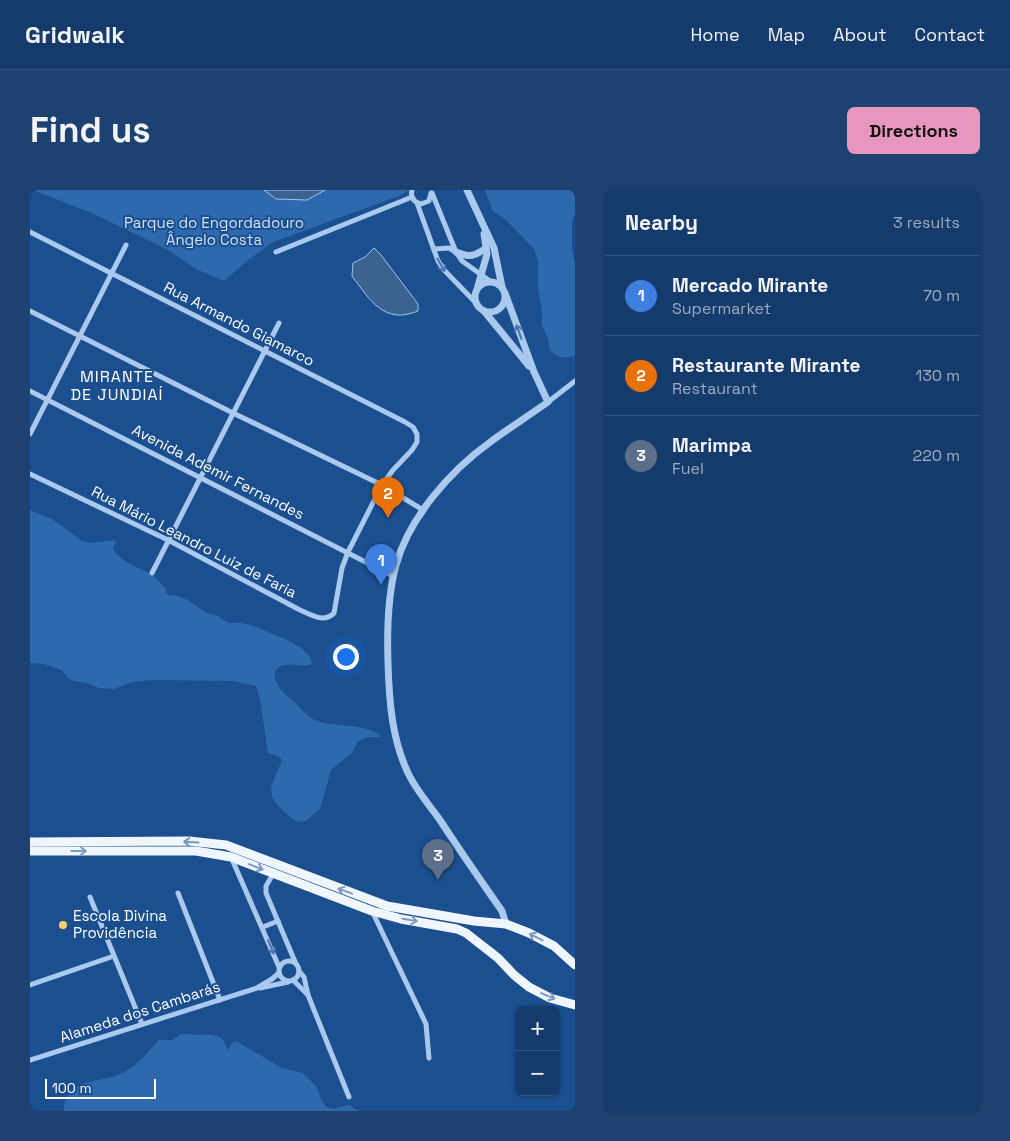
<!DOCTYPE html>
<meta charset="utf-8">
<style>
:root{--surface:#143b6b;--page:#1d4271;--text:#f1f3f6;--muted:#9dadc1;--line:#33557e;--accent:#e797bd}
body{margin:0;font-family:"Space Grotesk",sans-serif;background:var(--page);color:var(--text)}
.controls{position:absolute;right:15px;bottom:15px;display:grid;overflow:hidden;border-radius:8px;box-shadow:0 1px 4px #0004}
.controls button{width:45px;height:45px;display:grid;place-items:center;padding:0;border:0;border-bottom:1px solid var(--line);background:var(--surface);color:var(--text);font:25px sans-serif}
.scale{position:absolute;left:15px;bottom:12px;width:111px;box-sizing:border-box;padding-left:5px;border:2px solid #fff;border-top:0;font-size:14px;line-height:18px;white-space:nowrap;color:#fff;-webkit-text-stroke:4px #1b4f8f;paint-order:stroke}
.you{position:absolute;left:315px;top:466px;width:18px;height:18px;margin:-12px;border:4px solid #fff;border-radius:50%;background:#1a73e8;box-shadow:0 0 0 8px #1a73e833}
.badge{display:grid;place-items:center;width:32px;height:32px;border-radius:50%;background:var(--accent);color:#fff;font-size:16px;font-weight:700}
.pin{position:absolute;translate:-50% -41px;filter:drop-shadow(0 1px 2px #0008)}
.pin::after{content:'';position:absolute;top:26px;width:18px;height:15px;background:inherit;clip-path:polygon(0 0,100% 0,50% 100%)}
.list{margin:0;padding:0;list-style:none}
h2{display:flex;justify-content:space-between;align-items:center;height:65px;margin:0;padding:0 20px;font-size:21px}
h2 small{font-size:16px;font-weight:400;color:var(--muted)}
.list li{display:grid;grid-template-columns:32px 1fr auto;gap:15px;align-items:center;box-sizing:border-box;height:80px;padding:0 20px;border-top:1px solid var(--line)}
.list b{display:block;font-size:19px;white-space:nowrap}
.list p{margin:0;font-size:16px;white-space:nowrap;color:var(--muted)}
.list em{font-size:16px;font-style:normal;color:var(--muted)}
.map{position:relative;flex:none;width:545px;height:921px;overflow:hidden;border-radius:8px}
header{display:flex;align-items:center;gap:30px;box-sizing:border-box;height:70px;padding:0 25px;background:var(--surface);border-bottom:1px solid var(--line)}
header strong{font-size:24px}
nav{display:flex;gap:28px;margin-inline-start:auto;font-size:18px}
.intro{display:flex;align-items:center;justify-content:space-between;box-sizing:border-box;height:120px;padding:0 30px}
h1{margin:0;font-size:35px}
.button{padding:12px 22px;border-radius:8px;background:var(--accent);color:#111;font-size:18px;font-weight:700}
main{display:flex;gap:30px;padding:0 30px}
aside{flex:1;background:var(--surface);border-radius:8px;box-shadow:0 1px 4px #0004}
.map>svg:first-child{display:block}
</style>
<header>
<strong>Gridwalk</strong>
<nav><a>Home</a><a>Map</a><a>About</a><a>Contact</a></nav>
</header>
<div class="intro"><h1>Find us</h1><a class="button">Directions</a></div>
<main>
<div class="map">
<svg width="545" height="921" viewBox="0 0 545 921">
<rect width="100%" height="100%" fill="#1b4f8f"/>
<g fill="#2e69ad">
<path d="M 3,0 L 379,0 L 369,6 L 243,52 L 218,70 L 194,91 L 166,79 L 138,60 L 64,24 Z"/>
<path d="M 455,0 L 545,0 L 545,24 L 542,31 L 542,60 L 545,74 L 545,166 L 531,168 L 520,161 L 518,148 L 512,135 L 512,121 L 508,97 L 508,70 L 504,59 L 476,30 L 463,21 Z"/>
<path d="M 0,320 L 22,329 L 52,351 L 61,353 L 84,350 L 86,353 L 83,359 C 90,371 105,376 117,382 C 125,386 130,392 136,399 L 136,403 L 138,405 L 148,406 L 156,409 L 177,423 L 188,426 L 198,433 L 211,433 L 221,435 L 255,449 L 270,457 L 280,466 L 282,474 C 271,479 258,470 248,478 C 242,483 245,490 248,495 C 251,502 259,507 264,512 C 270,517 275,524 281,528 C 301,540 333,530 352,547 L 338,547 L 328,551 L 322,563 L 301,580 L 290,619 L 276,631 L 269,632 L 262,629 L 249,617 L 242,607 L 241,597 L 252,570 L 248,566 L 238,563 L 230,509 L 226,496 L 203,491 L 122,490 L 102,492 L 84,499 L 69,498 L 57,493 L 44,491 L 38,488 L 32,480 L 14,474 L 0,473 Z"/>
<path d="M 151,844 L 182,845 L 192,848 L 198,860 L 203,852 L 206,851 L 252,878 L 273,883 L 286,896 L 292,911 L 296,917 L 304,919 L 318,915 L 329,921 L 34,921 C 35,885 71,895 94,882 C 108,875 118,862 129,850 L 142,850 Z"/>
</g>
<g fill="#3c6290" stroke="#9cc4f0">
<path d="M 234,0 L 295,0 L 277,10 L 246,9 Z"/>
<path d="M 344,58 L 351,65 L 388,114 L 388,121 C 354,135 340,110 322,86 L 323,73 L 335,67 Z"/>
</g>
<g fill="none" stroke-linecap="round" stroke-linejoin="round">
<g stroke="#a9c9ee" stroke-width="5">
<path d="M 382,0 C 380,8 384,12 391,14 L 399,11 L 401,3"/>
<path d="M 402,3 L 426,62 L 432,71 L 460,91"/>
<path d="M 387,13 L 408,71 L 414,80 L 446,113"/>
<path d="M 0,42 L 375,232 L 383,237 L 387,244 L 387,252 L 382,260 L 363,280 L 352,295 L 318,362 L 312,378 L 304,423 C 294,434 280,424 268,419 L 138,350 L 0,284"/>
<path d="M 404,59 L 419,58 L 426,62"/>
<path d="M 246,62 L 382,7"/>
<path d="M 0,121 L 203,223 L 352,295 L 393,320"/>
<path d="M 0,201 L 363,386"/>
<path d="M 518,212 L 545,191"/>
<path d="M 0,244 L 96,55"/>
<path d="M 122,383 L 249,133"/>
<path d="M 201,667 L 249,777"/>
<path d="M 243,684 L 236,696 L 236,703 L 266,774"/>
<path d="M 148,703 L 190,810"/>
<path d="M 60,707 L 112,834"/>
<path d="M 342,721 L 396,834 L 399,868"/>
<path d="M 233,737 L 248,731"/>
<circle cx="259" cy="781" r="10"/>
<path d="M 269,781 L 274,787 L 278,805 L 319,907"/>
<path d="M 263,790 L 278,805"/>
<path d="M 0,795 L 84,766"/>
<path d="M 230,798 L 258,792"/>
<path d="M 0,870 L 227,798 L 242,789 L 249,783"/>
</g>
<g stroke="#a9c9ee" stroke-width="7">
<path d="M 437,0 L 464,58 L 472,97"/>
<path d="M 426,62 C 439,68 445,66 456,58"/>
<circle cx="460" cy="107" r="15"/>
<path d="M 448,96 L 457,64 L 454,44"/>
<path d="M 475,103 L 504,182 L 518,212 C 498,226 478,239 459,253 C 420,281 379,328 366,375 C 358,404 357,442 358,472 C 359,511 362,552 380,587 C 388,602 400,616 410,630 C 430,661 451,691 472,721 L 476,734"/>
<path d="M 454,121 L 499,176"/>
</g>
<g stroke="#f0f6ff" stroke-width="9">
<path d="M 0,652 L 159,651 L 196,655 L 357,716 L 444,731 L 476,734 L 499,743 L 524,756 L 545,775"/>
<path d="M 0,661 L 166,661 L 201,667 L 342,721 L 371,729 L 427,739 L 436,743 L 468,768 L 484,785 L 499,797 L 520,808 L 545,815"/>
</g>
</g>
<defs><path id="oneway-shaft" d="M-6 0H5M1.5-3L5.5 0L1.5 3" fill="none" stroke-width="1.6" stroke-linecap="round" stroke-linejoin="round" transform="scale(1.25)"/></defs>
<g stroke="#4674ac">
<use href="#oneway-shaft" transform="translate(411 75) rotate(60)"/>
<use href="#oneway-shaft" transform="translate(489 142) rotate(-110)"/>
<use href="#oneway-shaft" transform="translate(241 757) rotate(67)"/>
</g>
<g stroke="#7b9ac1">
<use href="#oneway-shaft" transform="translate(161 652) rotate(-177)"/>
<use href="#oneway-shaft" transform="translate(49 661)"/>
<use href="#oneway-shaft" transform="translate(226 677) rotate(22)"/>
<use href="#oneway-shaft" transform="translate(315 701) rotate(-160)"/>
<use href="#oneway-shaft" transform="translate(380 730) rotate(10)"/>
<use href="#oneway-shaft" transform="translate(506 747) rotate(-153)"/>
<use href="#oneway-shaft" transform="translate(518 806) rotate(23)"/>
</g>
<circle fill="#ffd166" stroke="#1b4f8f" stroke-width="2" cx="33" cy="735" r="5"/>
<g text-anchor="middle" stroke-width="4" stroke-linejoin="round" paint-order="stroke">
<g font-size="15" fill="#cfe3fa" stroke="#1b4f8f">
<text x="184" y="38">Parque do Engordadouro<tspan x="184" dy="17">Ângelo Costa</tspan></text>
</g>
<g font-size="15" fill="#fff" stroke="#1b4f8f">
<text transform="translate(209 134) rotate(27)" y="5">Rua Armando Giamarco</text>
<text transform="translate(188 282) rotate(27)" y="5">Avenida Ademir Fernandes</text>
<text transform="translate(164 352) rotate(27)" y="5">Rua Mário Leandro Luiz de Faria</text>
<text transform="translate(110 822) rotate(-18)" y="5">Alameda dos Cambarás</text>
</g>
<g font-size="15" fill="#fff" stroke="#1b4f8f" text-anchor="start">
<text x="43" y="731">Escola Divina<tspan x="43" dy="17">Providência</tspan></text>
</g>
<g font-size="16" letter-spacing="1" fill="#fff" stroke="#1b4f8f">
<text x="87" y="192">MIRANTE<tspan x="87" dy="18">DE JUNDIAÍ</tspan></text>
</g>
</g>
</svg>
<div class="controls">
<button>+</button>
<button>−</button>
</div>
<div class="scale">100 m</div>
<div class="you"></div>
<div class="pin badge" style="left:351px;top:395px;background:#3f7fe0">1</div>
<div class="pin badge" style="left:358px;top:328px;background:#e8710a">2</div>
<div class="pin badge" style="left:408px;top:690px;background:#5c6f8a">3</div>
</div>
<aside>
<h2>Nearby<small>3 results</small></h2>
<ul class="list">
<li><span class="badge" style="background:#3f7fe0">1</span><div><b>Mercado Mirante</b><p>Supermarket</p></div><em>70 m</em></li>
<li><span class="badge" style="background:#e8710a">2</span><div><b>Restaurante Mirante</b><p>Restaurant</p></div><em>130 m</em></li>
<li><span class="badge" style="background:#5c6f8a">3</span><div><b>Marimpa</b><p>Fuel</p></div><em>220 m</em></li>
</ul>
</aside>
</main>
